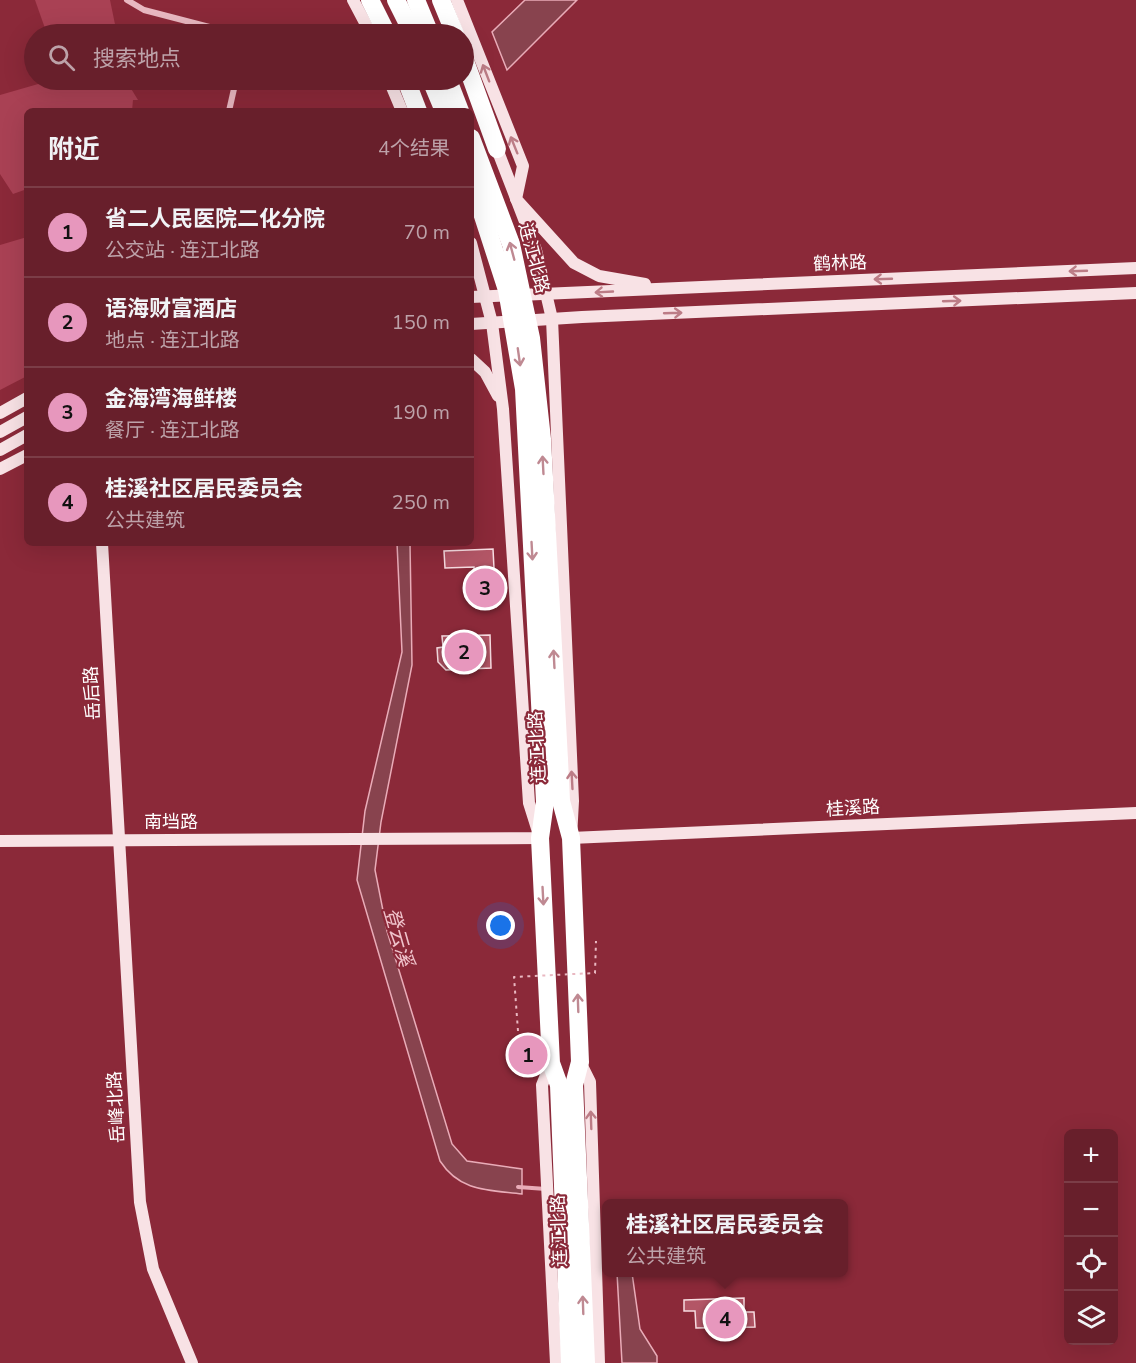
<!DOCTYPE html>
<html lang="zh">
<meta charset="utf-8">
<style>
:root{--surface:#681f2b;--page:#6d2733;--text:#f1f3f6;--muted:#bda2a9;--line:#7b3d47;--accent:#e797bd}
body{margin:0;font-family:"Nunito Sans","Noto Sans SC",sans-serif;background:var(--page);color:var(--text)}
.controls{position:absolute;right:18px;bottom:18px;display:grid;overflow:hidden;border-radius:9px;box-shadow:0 6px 24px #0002}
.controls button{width:54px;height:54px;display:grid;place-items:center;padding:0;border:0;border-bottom:2px solid var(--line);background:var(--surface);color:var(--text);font:30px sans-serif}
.you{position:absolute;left:501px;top:926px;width:21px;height:21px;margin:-15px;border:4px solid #fff;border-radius:50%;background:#1a73e8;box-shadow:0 0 0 9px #1a73e833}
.badge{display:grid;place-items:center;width:39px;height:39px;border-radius:50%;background:var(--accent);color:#111;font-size:20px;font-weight:700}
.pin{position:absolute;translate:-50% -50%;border:3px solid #fff;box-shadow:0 2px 6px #0006}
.popup{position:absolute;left:602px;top:1199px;width:246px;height:78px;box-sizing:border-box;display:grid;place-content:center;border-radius:9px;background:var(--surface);filter:drop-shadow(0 2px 4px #0005);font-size:20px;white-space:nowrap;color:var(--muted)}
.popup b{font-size:22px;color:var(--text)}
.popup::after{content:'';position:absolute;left:50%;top:100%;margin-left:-12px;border:12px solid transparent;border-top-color:var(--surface)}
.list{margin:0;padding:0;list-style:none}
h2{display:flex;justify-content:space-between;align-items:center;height:78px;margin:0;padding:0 24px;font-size:26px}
h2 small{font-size:20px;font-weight:400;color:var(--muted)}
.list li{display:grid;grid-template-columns:39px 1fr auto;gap:18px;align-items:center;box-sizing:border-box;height:90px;padding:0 24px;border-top:2px solid var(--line)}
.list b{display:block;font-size:22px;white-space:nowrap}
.list p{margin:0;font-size:20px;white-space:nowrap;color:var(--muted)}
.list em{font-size:20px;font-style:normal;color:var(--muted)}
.icon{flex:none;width:33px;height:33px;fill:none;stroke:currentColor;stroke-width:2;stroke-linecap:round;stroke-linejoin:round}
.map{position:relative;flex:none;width:1136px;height:1363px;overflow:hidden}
.search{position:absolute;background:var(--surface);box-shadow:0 6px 24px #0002;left:24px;top:24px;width:450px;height:66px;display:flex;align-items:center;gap:15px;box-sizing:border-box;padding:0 21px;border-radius:33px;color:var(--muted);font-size:22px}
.panel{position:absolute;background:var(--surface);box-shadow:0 6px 24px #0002;left:24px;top:108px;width:450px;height:438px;border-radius:9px}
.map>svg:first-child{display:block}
</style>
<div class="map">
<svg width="1136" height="1363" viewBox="0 0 1136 1363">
<rect width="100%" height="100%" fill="#8b2939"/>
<g fill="#a94154">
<path d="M 35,0 L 110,0 L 117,34 L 47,34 Z"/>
<path d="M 52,80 L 129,80 L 127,82 L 138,100 L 133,100 L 132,111 L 27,111 L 27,189 L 13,194 L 0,174 L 0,95 Z"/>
<path d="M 27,237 L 27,376 L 0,390 L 0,245 Z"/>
</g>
<g fill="#88434e" stroke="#e9acb8" stroke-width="1.5">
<path d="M 525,0 L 577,0 L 507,70 L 492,32 Z"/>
<path d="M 397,543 L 410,543 L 412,665 L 381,822 L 375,870 L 387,931 L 452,1144 L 467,1161 L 522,1169 L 522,1194 C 489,1190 460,1192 440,1161 L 357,880 L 365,811 L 402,652 Z"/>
<path d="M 617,1273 L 632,1273 L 640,1329 L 657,1356 L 657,1363 L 622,1363 Z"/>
</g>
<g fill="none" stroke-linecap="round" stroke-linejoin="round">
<path stroke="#e9acb8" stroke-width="4" d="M 518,1187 L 546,1189"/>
</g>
<g fill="#b35666" stroke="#f7dce1" stroke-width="1.5">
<path d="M 493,549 L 496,607 L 476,608 L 474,567 L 445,568 L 444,551 Z"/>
<path d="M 490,635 L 491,668 L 446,670 L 438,662 L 437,648 L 443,647 L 442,636 Z"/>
<path d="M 744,1298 L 744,1312 L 754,1312 L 755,1327 L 696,1328 L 695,1311 L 684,1311 L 684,1300 Z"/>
</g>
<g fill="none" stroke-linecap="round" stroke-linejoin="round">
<g stroke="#e9b8c1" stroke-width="6">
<path d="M 127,0 L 144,10 L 217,29 L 225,34"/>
<path d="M 229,111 L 236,80"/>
</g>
<g stroke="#f8e2e5" stroke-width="12">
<path d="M 353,0 L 371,34"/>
<path d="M 457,0 L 523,166 L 516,199 L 574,263 L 599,276 L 645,284"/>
<path d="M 389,80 L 402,111"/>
<path d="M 497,149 L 536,250 L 552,319 L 573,801 L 571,838 L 1136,813"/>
<path d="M 471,297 L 1136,268"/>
<path d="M 471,324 L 582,317 L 1136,293"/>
<path d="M 471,359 L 485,372 L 498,396"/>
<path d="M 0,413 L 27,398"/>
<path d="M 0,432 L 27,417"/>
<path d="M 0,450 L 27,435"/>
<path d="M 0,469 L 27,455"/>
<path d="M 102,543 L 140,1202 L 153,1269 L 192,1363"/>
<path d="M 0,841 L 540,838 L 529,803 L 503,409 L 492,323 L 471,243"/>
<path d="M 580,1062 L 590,1082 L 599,1363"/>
<path d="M 551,1063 L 542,1085 L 556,1363"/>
</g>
<g stroke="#fff" stroke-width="18">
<path d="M 370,0 L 387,34"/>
<path d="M 396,0 L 413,34"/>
<path d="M 416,0 L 430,34"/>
<path d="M 441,0 L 455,34"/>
<path d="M 464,58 L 497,149"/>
<path d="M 406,80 L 418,111"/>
<path d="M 431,80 L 444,111"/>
<path d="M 448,80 L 460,111"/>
<path d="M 559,760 L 561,801 L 571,838 L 580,1062 L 574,1085 L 586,1363"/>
<path d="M 543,761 L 545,802 L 540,838 L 551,1063 L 559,1085 L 570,1363"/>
</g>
<path stroke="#e9b8c1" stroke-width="2" stroke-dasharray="3 4.5" stroke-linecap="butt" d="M 518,1031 L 514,977 L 595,973 L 596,941"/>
<g stroke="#fff" stroke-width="18">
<path d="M 471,138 L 511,244 L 531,338 L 542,439 L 559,760"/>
<path d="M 471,179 L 507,290 L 524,389 L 543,761"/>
</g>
</g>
<defs><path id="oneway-shaft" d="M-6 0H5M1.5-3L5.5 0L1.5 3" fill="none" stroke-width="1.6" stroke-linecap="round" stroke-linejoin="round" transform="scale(1.5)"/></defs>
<g stroke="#bc7c86">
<use href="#oneway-shaft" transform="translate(486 73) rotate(-111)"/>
<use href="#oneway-shaft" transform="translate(514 145) rotate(-112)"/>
<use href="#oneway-shaft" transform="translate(1078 271) rotate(178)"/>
<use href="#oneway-shaft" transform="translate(883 279) rotate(178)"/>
<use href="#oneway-shaft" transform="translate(604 292) rotate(177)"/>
<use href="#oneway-shaft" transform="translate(952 301) rotate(-2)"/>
<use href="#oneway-shaft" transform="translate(673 313) rotate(-2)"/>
<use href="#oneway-shaft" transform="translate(572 780) rotate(-93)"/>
<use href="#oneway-shaft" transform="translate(591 1120) rotate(-92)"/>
</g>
<g stroke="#bf8992">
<use href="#oneway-shaft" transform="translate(512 251) rotate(-105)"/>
<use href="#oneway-shaft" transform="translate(519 357) rotate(82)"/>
<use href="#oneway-shaft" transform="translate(543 465) rotate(-93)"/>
<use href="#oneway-shaft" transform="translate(532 551) rotate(87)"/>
<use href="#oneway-shaft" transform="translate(554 659) rotate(-93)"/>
<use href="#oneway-shaft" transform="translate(543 896) rotate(87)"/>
<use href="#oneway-shaft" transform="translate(578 1003) rotate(-92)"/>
<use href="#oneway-shaft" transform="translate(583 1305) rotate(-92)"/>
</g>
<g text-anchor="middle" stroke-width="4.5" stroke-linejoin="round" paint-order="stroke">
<g font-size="18" fill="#fff" stroke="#8b2939">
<text transform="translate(534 258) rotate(75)" y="6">连江北路</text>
<text transform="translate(840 263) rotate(-2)" y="6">鹤林路</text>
<text transform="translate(92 693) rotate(-93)" y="6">岳后路</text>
<text transform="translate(537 747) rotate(-93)" y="6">连江北路</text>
<text transform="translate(853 808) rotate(-3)" y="6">桂溪路</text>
<text x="171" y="828">南垱路</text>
<text transform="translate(116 1107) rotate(-93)" y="6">岳峰北路</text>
<text transform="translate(559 1231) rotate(-92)" y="6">连江北路</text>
</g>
<g font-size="20" font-style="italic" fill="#f0c4cc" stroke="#8b2939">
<text transform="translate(399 937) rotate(74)" y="7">登云溪</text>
</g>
</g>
</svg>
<div class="controls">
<button>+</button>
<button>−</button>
<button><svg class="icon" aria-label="locate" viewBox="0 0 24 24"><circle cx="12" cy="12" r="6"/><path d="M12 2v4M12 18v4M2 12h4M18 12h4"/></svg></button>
<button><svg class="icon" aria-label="layers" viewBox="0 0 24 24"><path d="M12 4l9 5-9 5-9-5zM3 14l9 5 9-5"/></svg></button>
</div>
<div class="you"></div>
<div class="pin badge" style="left:528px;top:1055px">1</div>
<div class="pin badge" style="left:464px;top:652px">2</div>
<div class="pin badge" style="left:485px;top:588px">3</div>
<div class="pin badge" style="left:725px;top:1319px">4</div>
<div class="popup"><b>桂溪社区居民委员会</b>公共建筑</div>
<div class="search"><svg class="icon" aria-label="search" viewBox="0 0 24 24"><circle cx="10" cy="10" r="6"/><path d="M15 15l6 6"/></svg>搜索地点</div>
<section class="panel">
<h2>附近<small>4个结果</small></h2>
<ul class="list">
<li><span class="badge">1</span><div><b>省二人民医院二化分院</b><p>公交站 · 连江北路</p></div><em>70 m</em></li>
<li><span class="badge">2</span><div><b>语海财富酒店</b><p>地点 · 连江北路</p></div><em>150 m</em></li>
<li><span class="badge">3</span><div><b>金海湾海鲜楼</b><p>餐厅 · 连江北路</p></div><em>190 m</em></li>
<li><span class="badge">4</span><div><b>桂溪社区居民委员会</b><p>公共建筑</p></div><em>250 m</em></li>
</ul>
</section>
</div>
